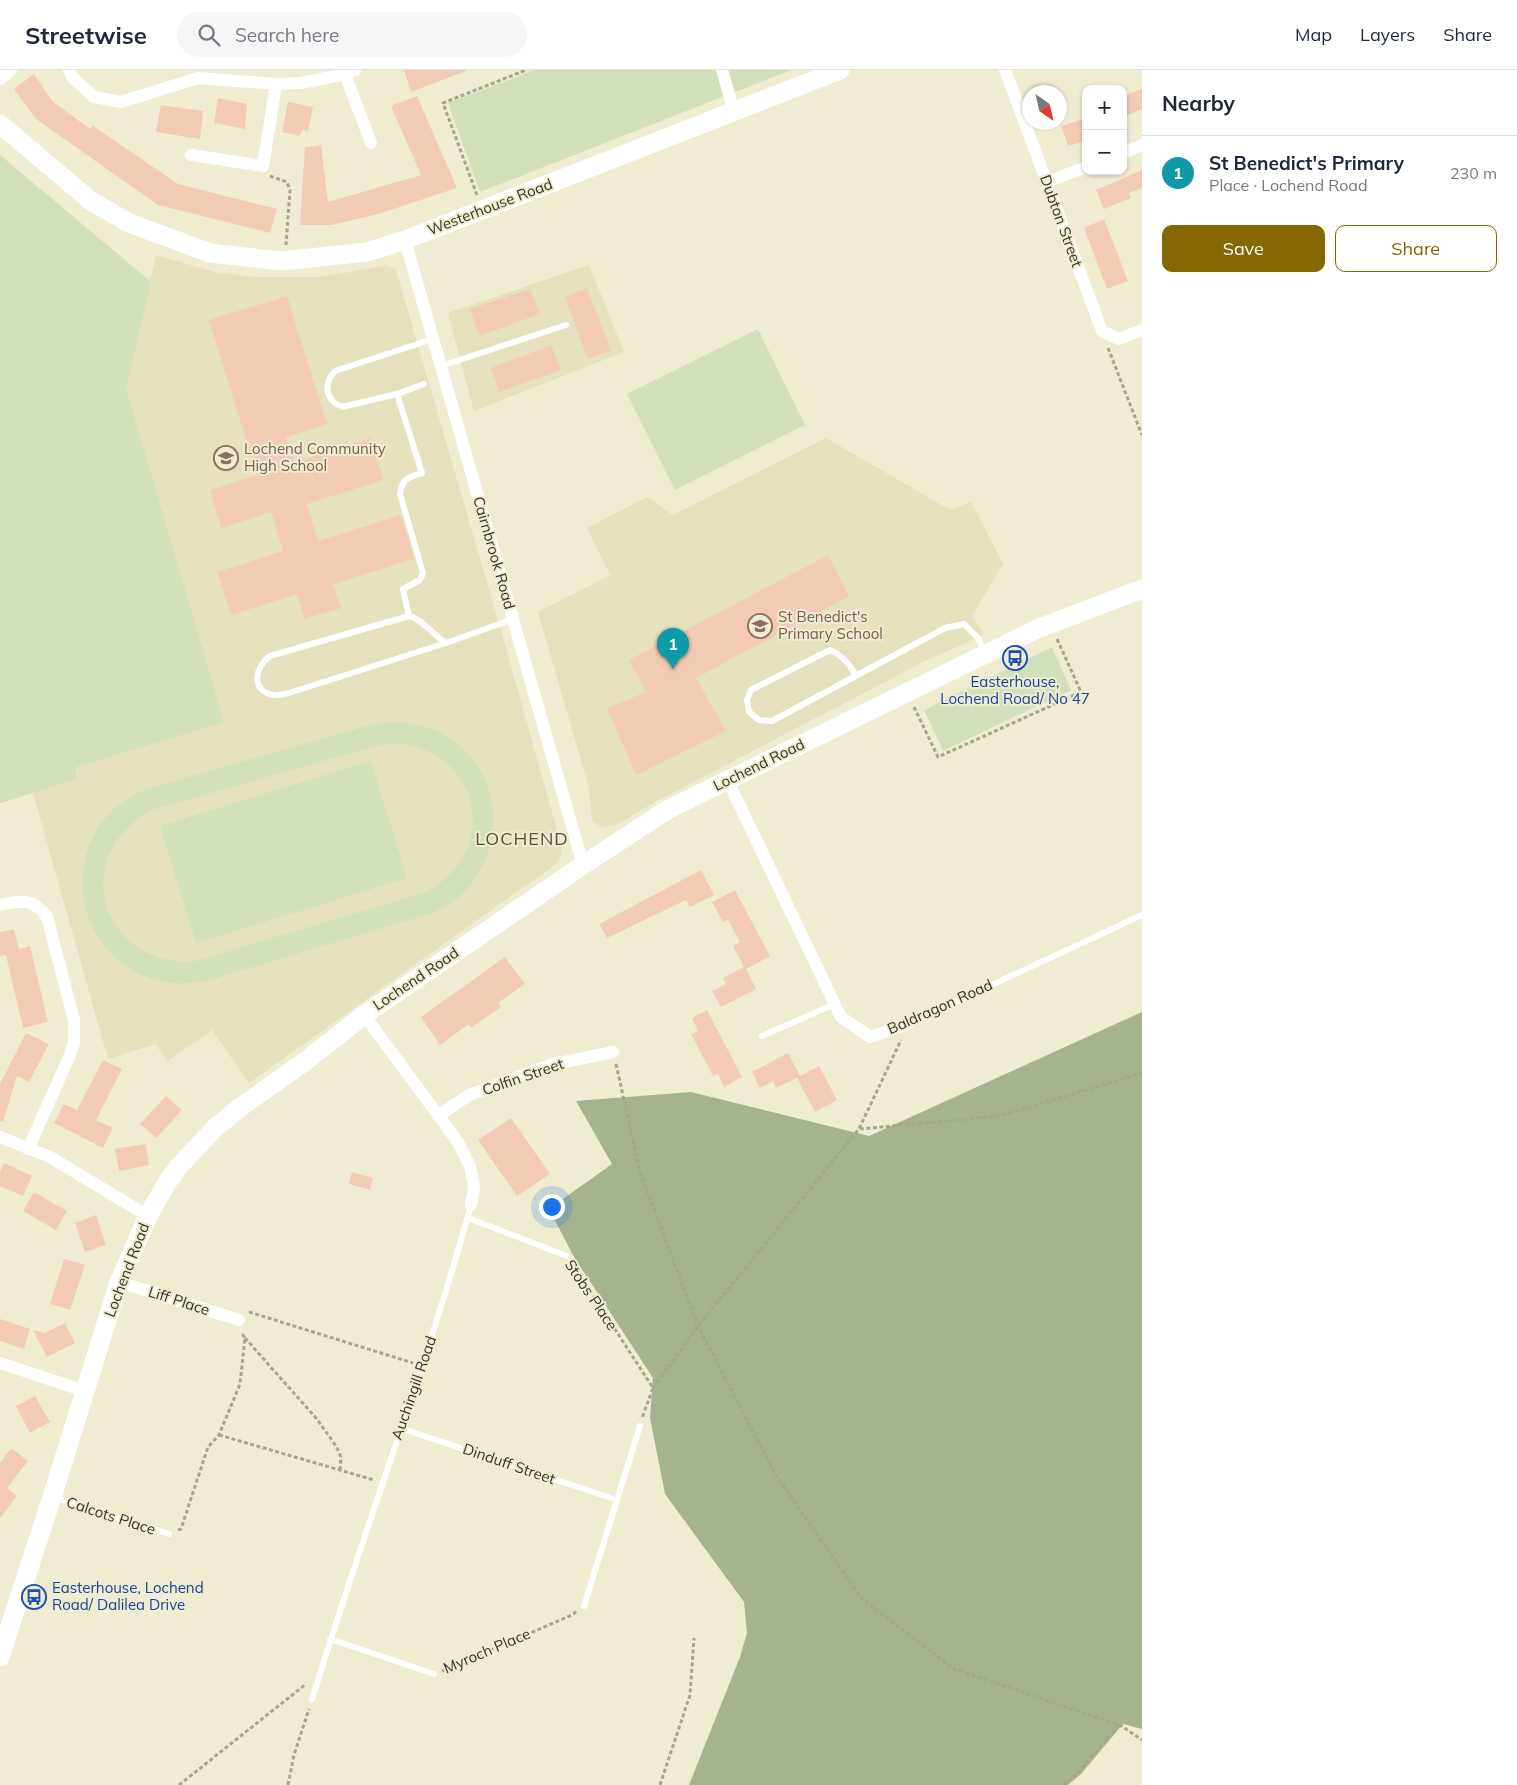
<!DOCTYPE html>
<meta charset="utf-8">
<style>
:root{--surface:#fff;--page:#f6f6f7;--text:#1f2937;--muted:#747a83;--line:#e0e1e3;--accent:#846700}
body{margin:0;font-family:Mulish,sans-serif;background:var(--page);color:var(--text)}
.controls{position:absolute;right:15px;top:15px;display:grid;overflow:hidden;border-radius:10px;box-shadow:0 1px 4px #0004}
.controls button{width:45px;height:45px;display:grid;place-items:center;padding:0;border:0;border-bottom:1px solid var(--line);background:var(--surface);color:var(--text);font:25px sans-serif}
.compass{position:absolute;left:1022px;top:15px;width:45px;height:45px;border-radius:50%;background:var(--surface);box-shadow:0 1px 4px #0004;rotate:146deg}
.you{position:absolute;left:551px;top:1136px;width:18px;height:18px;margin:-12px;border:4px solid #fff;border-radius:50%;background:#1a73e8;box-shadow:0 0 0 8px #1a73e833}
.badge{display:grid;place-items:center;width:32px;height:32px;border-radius:50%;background:var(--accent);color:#fff;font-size:16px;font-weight:700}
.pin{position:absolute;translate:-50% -41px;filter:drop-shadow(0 1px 2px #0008)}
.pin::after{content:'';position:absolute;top:26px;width:18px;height:15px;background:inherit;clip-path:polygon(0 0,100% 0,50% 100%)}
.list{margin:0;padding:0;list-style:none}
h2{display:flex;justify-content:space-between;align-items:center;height:65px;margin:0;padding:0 20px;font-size:21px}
h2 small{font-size:16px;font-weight:400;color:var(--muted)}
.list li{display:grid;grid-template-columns:32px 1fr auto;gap:15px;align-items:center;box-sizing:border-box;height:75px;padding:0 20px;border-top:1px solid var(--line)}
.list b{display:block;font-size:19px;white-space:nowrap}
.list p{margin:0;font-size:16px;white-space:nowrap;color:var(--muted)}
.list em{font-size:16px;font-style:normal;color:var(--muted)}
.actions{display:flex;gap:10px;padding:15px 20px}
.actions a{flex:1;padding:11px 0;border:1px solid var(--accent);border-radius:10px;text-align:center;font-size:18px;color:var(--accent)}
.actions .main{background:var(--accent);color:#fff}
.icon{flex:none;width:28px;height:28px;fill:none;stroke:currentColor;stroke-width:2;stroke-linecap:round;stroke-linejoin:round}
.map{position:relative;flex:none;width:1142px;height:1715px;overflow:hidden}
header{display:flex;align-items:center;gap:30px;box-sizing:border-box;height:70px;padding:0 25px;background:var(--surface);border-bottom:1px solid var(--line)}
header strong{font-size:24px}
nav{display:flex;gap:28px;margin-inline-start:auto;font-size:18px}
.search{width:350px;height:45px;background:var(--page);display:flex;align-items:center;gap:12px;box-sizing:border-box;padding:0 18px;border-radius:28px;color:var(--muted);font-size:19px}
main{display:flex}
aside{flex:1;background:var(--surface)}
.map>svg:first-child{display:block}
</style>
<header>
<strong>Streetwise</strong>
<div class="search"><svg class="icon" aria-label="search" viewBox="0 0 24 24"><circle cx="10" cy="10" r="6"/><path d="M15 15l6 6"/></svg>Search here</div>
<nav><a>Map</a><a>Layers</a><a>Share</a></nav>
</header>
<main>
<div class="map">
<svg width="1142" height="1715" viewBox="0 0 1142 1715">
<rect width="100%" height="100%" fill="#f0ecd1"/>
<g fill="#e5e0be">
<path d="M 0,87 L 150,212 L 156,185 L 222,204 L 223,203 L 254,207 L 317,207 L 339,204 L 381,196 L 387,195 L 396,200 L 502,564 L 562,778 L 561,786 L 556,794 L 249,1013 L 212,960 L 168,991 L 155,974 L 108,989 L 33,723 L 0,733 Z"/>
<path d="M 589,195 L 624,282 L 474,341 L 448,243 Z"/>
<path d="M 826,368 L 950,440 L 971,432 L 1003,494 L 973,544 L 973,548 L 985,564 L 925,591 L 657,731 L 616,755 L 603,757 L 598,755 L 592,750 L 589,718 L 538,542 L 610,505 L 587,458 L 647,427 L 673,445 Z"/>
</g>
<g fill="#d1dfba" fill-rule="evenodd">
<path d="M 534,0 L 791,0 L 480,122 L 448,33 Z"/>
<path d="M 0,85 L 151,212 L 126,319 L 224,652 L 76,697 L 76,709 L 0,733 Z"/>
<path d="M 758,259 L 805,355 L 675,420 L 627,324 Z"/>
<path d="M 1052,577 L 1071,620 L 943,681 L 924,640 Z"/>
<path d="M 391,652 C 408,653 423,655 439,662 C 502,692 511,778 461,825 C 453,833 442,838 432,843 L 210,910 C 194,913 178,915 161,911 C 82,895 56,792 115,738 C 123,731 134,725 144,720 L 374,654 ZM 392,673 C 481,677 504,783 424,823 L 192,892 C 98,894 69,784 152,740 L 379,675 Z"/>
<path d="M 371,691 L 407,808 L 196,873 L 160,756 Z"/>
</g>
<path fill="#a6b38f" d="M 1142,942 L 1142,1659 L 1123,1654 L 1081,1704 L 1068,1715 L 689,1715 L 740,1587 L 747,1563 L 744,1532 L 665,1424 L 650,1348 L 653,1308 L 574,1187 L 549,1139 L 612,1094 L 576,1031 L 691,1022 L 869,1066 Z"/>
<g fill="#f2cbb7">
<path d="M 404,0 L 465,0 L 466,1 L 411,22 Z"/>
<path d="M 34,4 L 52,31 L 90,59 L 93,56 L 178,114 L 277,139 L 270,163 L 158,135 L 36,49 L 14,19 Z"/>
<path d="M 1142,19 L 1142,39 L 1123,47 L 1123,26 Z"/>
<path d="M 417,26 L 457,118 L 382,143 L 332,155 L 300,155 L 305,77 L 321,75 L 328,132 L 421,105 L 391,36 Z"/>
<path d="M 218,28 L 247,34 L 245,59 L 214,53 Z"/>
<path d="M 288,32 L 313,37 L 308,61 L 302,60 L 300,66 L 282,62 Z"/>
<path d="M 161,35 L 203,41 L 200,69 L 156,62 Z"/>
<path d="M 1086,48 L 1086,71 L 1068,76 L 1061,56 Z"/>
<path d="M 1142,100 L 1142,118 L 1129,123 L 1131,128 L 1104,139 L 1096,120 Z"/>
<path d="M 1104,149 L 1128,211 L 1107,219 L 1084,158 Z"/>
<path d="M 587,218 L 611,281 L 588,289 L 565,227 Z"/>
<path d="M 530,219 L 540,244 L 479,266 L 470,239 Z"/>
<path d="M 287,226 L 327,354 L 286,367 L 294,393 L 371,368 L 383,410 L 307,434 L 318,471 L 401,445 L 414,489 L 333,514 L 341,538 L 304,549 L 297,524 L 231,545 L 217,502 L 283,481 L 271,442 L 221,458 L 210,420 L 257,405 L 209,250 Z"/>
<path d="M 551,275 L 561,300 L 499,322 L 491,298 Z"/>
<path d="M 828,485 L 849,526 L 696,608 L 726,661 L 636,705 L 607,638 L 646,622 L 629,590 Z"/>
<path d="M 701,800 L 714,825 L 690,837 L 686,830 L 607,868 L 599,854 Z"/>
<path d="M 735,820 L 770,886 L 746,899 L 756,919 L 721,937 L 712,921 L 726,914 L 723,908 L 744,897 L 733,876 L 740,872 L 728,850 L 723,852 L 712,832 Z"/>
<path d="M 14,859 L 19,879 L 30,876 L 48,952 L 23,958 L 6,885 L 0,886 L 0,862 Z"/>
<path d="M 505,887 L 525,914 L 498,933 L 501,937 L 471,958 L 469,954 L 440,975 L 421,947 Z"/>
<path d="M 707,940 L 742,1007 L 724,1017 L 718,1004 L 713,1006 L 691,964 L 698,961 L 692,948 Z"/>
<path d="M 26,963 L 49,974 L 29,1012 L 17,1006 L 3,1052 L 0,1051 L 0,1014 Z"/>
<path d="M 788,983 L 800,1006 L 819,996 L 837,1030 L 815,1042 L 797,1008 L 776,1018 L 773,1011 L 760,1018 L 752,1002 Z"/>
<path d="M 103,990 L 122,999 L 96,1050 L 113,1058 L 103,1078 L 54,1053 L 64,1034 L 77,1040 Z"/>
<path d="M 166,1026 L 182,1040 L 156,1068 L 140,1054 Z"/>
<path d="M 511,1048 L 550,1104 L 517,1126 L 478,1070 Z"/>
<path d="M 146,1074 L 149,1095 L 119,1101 L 115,1079 Z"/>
<path d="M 4,1093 L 32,1106 L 23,1126 L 0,1116 L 0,1102 Z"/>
<path d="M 352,1102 L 373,1108 L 370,1120 L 349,1114 Z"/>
<path d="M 34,1122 L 67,1141 L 56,1160 L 23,1141 Z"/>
<path d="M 96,1145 L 106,1175 L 85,1182 L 75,1153 Z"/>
<path d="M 64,1189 L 85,1195 L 70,1240 L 50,1234 Z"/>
<path d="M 0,1249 L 30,1259 L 24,1279 L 0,1271 Z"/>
<path d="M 65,1253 L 75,1273 L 47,1287 L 33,1260 L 45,1263 Z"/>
<path d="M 35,1326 L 50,1352 L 30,1363 L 16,1336 Z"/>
<path d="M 11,1378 L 28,1391 L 7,1418 L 17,1426 L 0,1448 L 0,1393 Z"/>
</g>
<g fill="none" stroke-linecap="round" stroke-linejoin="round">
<g stroke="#a7a48f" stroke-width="3" stroke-dasharray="4 2.5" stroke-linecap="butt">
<path d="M 270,106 L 287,112 L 290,120 L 286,175"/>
<path d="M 477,125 L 443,33 L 526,0"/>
<path d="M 1108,278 L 1142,365"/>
<path d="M 914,637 L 938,687 L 1081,622 L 1057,569"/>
<path d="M 616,994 L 640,1102 L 698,1256 L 774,1402 L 862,1529 L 954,1599 L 1120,1655 L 1142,1670"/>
<path d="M 860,1059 L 1000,1046 L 1142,1003"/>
<path d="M 572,1193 L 653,1318 L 642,1348"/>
<path d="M 249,1242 L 413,1293"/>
<path d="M 245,1268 L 316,1348 L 336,1376 L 341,1387 L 340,1400"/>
<path d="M 653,1318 L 698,1256 L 859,1059 L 901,970"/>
<path d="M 219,1365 L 374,1410"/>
<path d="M 178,1460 L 181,1459 L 208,1377 L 219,1365 L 240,1314 L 245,1268 L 241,1262"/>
<path d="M 442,1601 L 572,1545 L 577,1541"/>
<path d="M 179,1715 L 306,1614"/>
<path d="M 288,1715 L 294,1685 L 309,1639"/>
<path d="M 660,1715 L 690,1625 L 694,1568"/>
<path d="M 1063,1715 L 1077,1704 L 1119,1655"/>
</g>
<g stroke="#fff" stroke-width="6">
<path d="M 441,296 L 566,255"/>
<path d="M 397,324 L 342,337 C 325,330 323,314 335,301 L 433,269"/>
<path d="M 409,546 L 403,519 L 420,510 L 423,503 L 400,424 C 402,409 408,407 422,403 L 397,324 L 424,314"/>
<path d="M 446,573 L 289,623 C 284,624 278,626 273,625 C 250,620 255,597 270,586 L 409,546 C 421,548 434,566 446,573 L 513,549"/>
<path d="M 856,605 C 848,593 843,586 830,580 L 751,620 L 747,630 L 749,642 L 759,650 L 772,651 L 945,558 L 964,554 L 978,568 L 985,583"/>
<path d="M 908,954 L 1142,845"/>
<path d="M 762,966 L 835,934"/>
<path d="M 468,1148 L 567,1186"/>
<path d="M 400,1358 L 617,1430"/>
<path d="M 53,1427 L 169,1464"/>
<path d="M 584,1536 L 640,1356"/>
<path d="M 330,1569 L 434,1604"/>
<path d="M 312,1630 C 362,1464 425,1302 471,1135"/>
</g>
<g stroke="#fff" stroke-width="12">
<path d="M 69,0 L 73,8 L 94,27 L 121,32 L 198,8 L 276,14 L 301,13 L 345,4 L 355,0"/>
<path d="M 722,0 L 734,41"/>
<path d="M 1005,0 L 1102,261 L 1119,269 L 1142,260"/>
<path d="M 345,4 L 371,73"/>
<path d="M 0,9 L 11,0"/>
<path d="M 1123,83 L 1142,75"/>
<path d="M 191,85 L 263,96 L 276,14"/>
<path d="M 1047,112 L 1086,97"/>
<path d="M 405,170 L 583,795"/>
<path d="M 728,711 L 841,947 L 870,967 L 908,954"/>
<path d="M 0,835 C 21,830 33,828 47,847 L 74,950 L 74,973 L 70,985 L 28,1079"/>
<path d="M 364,945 L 458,1072 L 470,1096 L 474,1117 L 471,1135"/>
<path d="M 438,1046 L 469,1025 L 550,995 L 613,982"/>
<path d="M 0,1067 L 50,1087 L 148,1146"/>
<path d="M 119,1212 L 239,1250"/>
<path d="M 0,1293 L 85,1321"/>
</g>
<g stroke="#fff" stroke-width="19">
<path d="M 0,54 L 91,131 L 129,153 L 210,183 L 281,191 L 367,182 L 405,170 L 840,0"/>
<path d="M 0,1587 L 52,1427 L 119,1212 L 148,1146 L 168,1111 L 181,1094 L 216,1057 L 242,1036 L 307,990 L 364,945 L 583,795 L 667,740 L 1037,559 L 1142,519"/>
</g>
</g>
<defs>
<symbol id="school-ring" viewBox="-11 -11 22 22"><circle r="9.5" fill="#f0ecd1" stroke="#8d6e63" stroke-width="1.5"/><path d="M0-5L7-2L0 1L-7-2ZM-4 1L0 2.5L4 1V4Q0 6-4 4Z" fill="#8d6e63"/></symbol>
<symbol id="bus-ring" viewBox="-11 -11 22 22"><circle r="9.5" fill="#f0ecd1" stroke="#1a4fb4" stroke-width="1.5"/><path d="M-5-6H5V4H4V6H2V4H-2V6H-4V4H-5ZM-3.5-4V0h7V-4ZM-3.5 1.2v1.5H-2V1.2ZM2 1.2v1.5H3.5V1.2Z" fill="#1a4fb4"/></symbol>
</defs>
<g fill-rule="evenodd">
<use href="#school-ring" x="212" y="374" width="28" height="28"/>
<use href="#school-ring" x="746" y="542" width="28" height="28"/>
<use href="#bus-ring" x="1001" y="574" width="28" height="28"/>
<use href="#bus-ring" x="20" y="1513" width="28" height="28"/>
</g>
<g text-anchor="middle" stroke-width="4" stroke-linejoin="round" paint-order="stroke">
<g font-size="15" fill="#353429" stroke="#f0ecd1">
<text transform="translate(490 137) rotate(-21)" y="5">Westerhouse Road</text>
<text transform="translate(1061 151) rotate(70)" y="5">Dubton Street</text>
<text transform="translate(494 483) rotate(74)" y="5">Cairnbrook Road</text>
<text transform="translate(759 695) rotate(-26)" y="5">Lochend Road</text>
<text transform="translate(416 909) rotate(-34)" y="5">Lochend Road</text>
<text transform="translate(940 937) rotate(-24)" y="5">Baldragon Road</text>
<text transform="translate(523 1007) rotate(-19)" y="5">Colfin Street</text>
<text transform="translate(127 1200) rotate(-69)" y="5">Lochend Road</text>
<text transform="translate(591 1225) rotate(56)" y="5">Stobs Place</text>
<text transform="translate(179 1231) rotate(18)" y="5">Liff Place</text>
<text transform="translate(414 1318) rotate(-71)" y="5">Auchingill Road</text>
<text transform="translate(509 1394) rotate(19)" y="5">Dinduff Street</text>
<text transform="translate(111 1446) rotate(18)" y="5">Calcots Place</text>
<text transform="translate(487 1581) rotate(-23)" y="5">Myroch Place</text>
</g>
<g font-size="15" fill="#785e54" stroke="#f0ecd1" text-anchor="start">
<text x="244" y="384">Lochend Community<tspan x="244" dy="17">High School</tspan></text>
<text x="778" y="552">St Benedict's<tspan x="778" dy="17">Primary School</tspan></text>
</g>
<g font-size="15" fill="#164399" stroke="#f0ecd1">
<text x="1015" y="617">Easterhouse,<tspan x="1015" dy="17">Lochend Road/ No 47</tspan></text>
<text x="52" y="1523" text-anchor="start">Easterhouse, Lochend<tspan x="52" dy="17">Road/ Dalilea Drive</tspan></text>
</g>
<g font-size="18" letter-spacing="1" fill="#55513a" stroke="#f0ecd1">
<text x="522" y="775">LOCHEND</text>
</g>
</g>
</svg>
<div class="controls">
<button>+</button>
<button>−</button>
</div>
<svg class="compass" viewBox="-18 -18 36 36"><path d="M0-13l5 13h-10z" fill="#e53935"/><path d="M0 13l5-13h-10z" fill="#747a83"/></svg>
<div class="you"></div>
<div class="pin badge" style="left:673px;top:599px;background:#0f9aa8">1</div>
</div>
<aside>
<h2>Nearby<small></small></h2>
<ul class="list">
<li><span class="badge" style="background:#0f9aa8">1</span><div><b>St Benedict's Primary</b><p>Place · Lochend Road</p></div><em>230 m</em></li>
</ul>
<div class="actions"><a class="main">Save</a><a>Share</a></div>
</aside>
</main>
